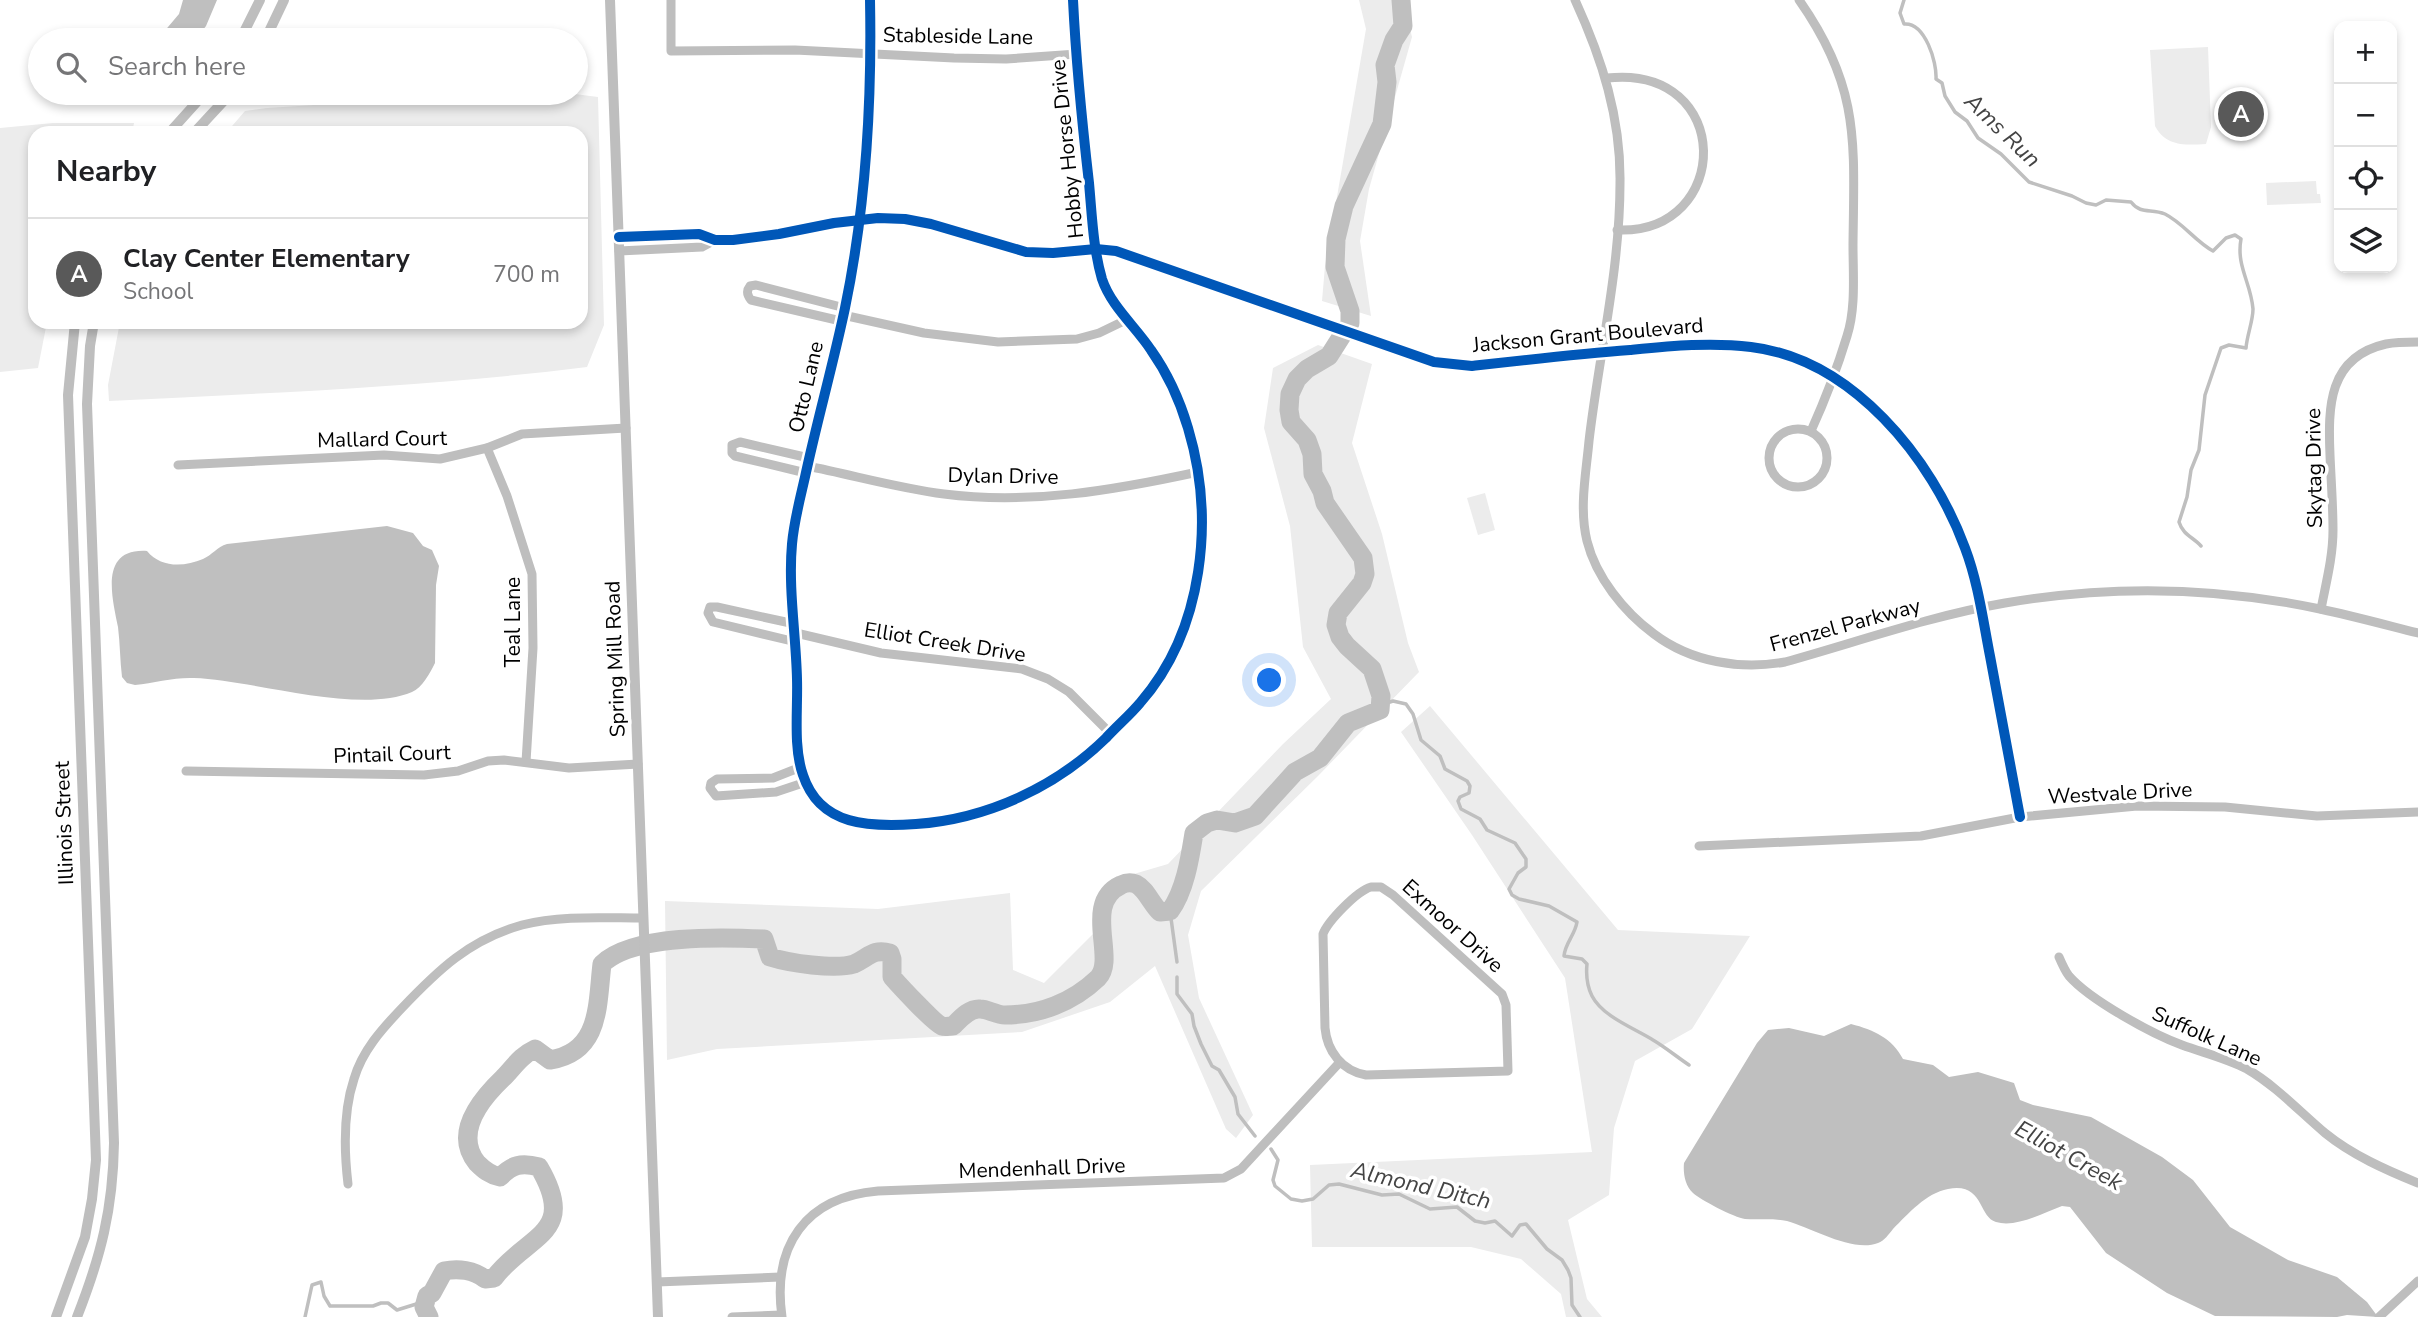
<!DOCTYPE html>
<meta charset="utf-8">
<style>
:root{--surface:#fff;--page:#f2f2f2;--text:#202124;--muted:#757577;--line:#e0e0e0;--accent:#595959}
body{margin:0;font-family:"Nunito Sans",sans-serif;background:var(--page);color:var(--text)}
.controls{position:absolute;right:21px;top:21px;display:grid;overflow:hidden;border-radius:14px;box-shadow:0 4px 10px #0003}
.controls button{width:63px;height:63px;display:grid;place-items:center;padding:0;border:0;border-bottom:2px solid var(--line);background:var(--surface);color:var(--text);font:35px sans-serif}
.you{position:absolute;left:1270px;top:681px;width:24px;height:24px;margin:-18px;border:5px solid #fff;border-radius:50%;background:#1a73e8;box-shadow:0 0 0 10px #1a73e833}
.badge{display:grid;place-items:center;width:46px;height:46px;border-radius:50%;background:var(--accent);color:#fff;font-size:23px;font-weight:700}
.pin{position:absolute;translate:-50% -50%;border:4px solid #fff;box-shadow:0 2px 7px #0006}
.list{margin:0;padding:0;list-style:none}
h2{display:flex;justify-content:space-between;align-items:center;height:91px;margin:0;padding:0 28px;font-size:30px}
h2 small{font-size:23px;font-weight:400;color:var(--muted)}
.list li{display:grid;grid-template-columns:46px 1fr auto;gap:21px;align-items:center;box-sizing:border-box;height:112px;padding:0 28px;border-top:2px solid var(--line)}
.list b{display:block;font-size:26px;white-space:nowrap}
.list p{margin:0;font-size:23px;white-space:nowrap;color:var(--muted)}
.list em{font-size:23px;font-style:normal;color:var(--muted)}
.icon{flex:none;width:38px;height:38px;fill:none;stroke:currentColor;stroke-width:2;stroke-linecap:round;stroke-linejoin:round}
.map{position:relative;flex:none;width:2418px;height:1317px;overflow:hidden}
.search{position:absolute;background:var(--surface);box-shadow:0 4px 10px #0003;left:28px;top:28px;width:560px;height:77px;display:flex;align-items:center;gap:18px;box-sizing:border-box;padding:0 24px;border-radius:38px;color:var(--muted);font-size:26px}
.panel{position:absolute;background:var(--surface);box-shadow:0 4px 10px #0003;left:28px;top:126px;width:560px;height:203px;border-radius:21px}
.map>svg:first-child{display:block}
</style>
<div class="map">
<svg width="2418" height="1317" viewBox="0 0 2418 1317">
<rect width="100%" height="100%" fill="#fff"/>
<g fill="#ececec">
<path d="M 1359,0 L 1403,0 L 1412,37 L 1369,189 L 1360,241 L 1371,316 L 1322,301 L 1325,266 L 1366,29 Z"/>
<path d="M 2208,47 L 2211,127 L 2206,144 C 2186,145 2166,147 2155,126 L 2150,50 Z"/>
<path d="M 506,93 L 567,93 L 598,97 L 604,325 L 587,367 C 428,387 268,393 109,401 L 108,385 L 120,322 L 581,322 L 581,133 L 226,133 L 245,111 L 267,108 Z"/>
<path d="M 53,123 L 134,123 L 132,133 L 35,133 L 35,322 L 47,322 L 38,368 L 0,372 L 0,128 Z"/>
<path d="M 2316,181 L 2317,194 L 2320,194 L 2321,203 L 2267,205 L 2266,183 Z"/>
<path d="M 1318,345 L 1372,364 L 1352,443 L 1382,534 L 1408,643 L 1419,672 L 1318,776 L 1201,891 L 1188,935 L 1199,998 L 1253,1115 L 1236,1138 L 1226,1129 L 1155,966 L 1110,1002 L 1022,1032 L 717,1049 L 667,1060 L 665,901 L 878,909 L 1010,893 L 1013,970 L 1044,983 L 1094,933 L 1110,881 L 1168,864 L 1283,744 L 1331,699 L 1303,647 L 1290,526 L 1264,428 L 1273,368 Z"/>
<path d="M 1485,493 L 1495,530 L 1478,535 L 1467,498 Z"/>
<path d="M 1430,706 L 1618,930 L 1750,936 L 1692,1029 L 1635,1061 L 1614,1128 L 1609,1195 L 1568,1220 L 1587,1299 L 1602,1317 L 1566,1317 L 1561,1294 L 1521,1259 L 1471,1247 L 1312,1247 L 1310,1165 L 1592,1152 L 1565,978 L 1472,835 L 1401,732 Z"/>
</g>
<g fill="#bfbfbf">
<path d="M 183,0 L 217,0 L 206,26 L 195,40 L 157,40 L 179,14 Z"/>
<path d="M 387,526 L 413,533 L 423,546 L 432,550 L 439,566 L 436,585 L 435,663 C 430,673 422,688 412,692 C 358,715 254,680 194,678 C 175,677 154,683 135,685 L 127,683 L 122,677 C 120,661 120,643 118,627 C 112,597 99,548 147,551 C 161,568 184,567 203,559 C 212,555 217,547 227,544 Z"/>
<path d="M 1851,1024 C 1874,1030 1892,1038 1903,1059 L 1933,1065 L 1949,1077 L 1978,1072 L 2014,1083 L 2020,1100 L 2033,1105 L 2091,1117 L 2162,1157 L 2193,1180 L 2230,1227 L 2288,1260 L 2337,1277 L 2367,1302 L 2378,1317 L 2347,1315 L 2337,1317 L 2215,1316 L 2167,1293 L 2106,1253 L 2070,1207 L 2062,1206 C 2043,1213 2016,1228 1996,1222 C 1978,1217 1984,1182 1948,1189 C 1926,1193 1908,1214 1893,1229 C 1889,1234 1884,1241 1878,1243 C 1853,1253 1812,1228 1787,1221 C 1773,1218 1759,1220 1745,1219 C 1735,1218 1699,1199 1693,1193 C 1685,1186 1683,1173 1684,1163 L 1757,1043 L 1768,1030 L 1789,1028 L 1824,1036 Z"/>
</g>
<g fill="none" stroke-linecap="round" stroke-linejoin="round">
<g stroke="#bfbfbf" stroke-width="3.5">
<path d="M 1904,0 L 1900,13 L 1904,24 C 1925,22 1937,62 1936,79 L 1942,83 L 1945,96 L 1955,112 L 1967,121 L 1978,138 L 2001,154 L 2029,182 L 2072,196 L 2086,203 L 2096,205 L 2106,200 L 2131,202 C 2141,215 2151,208 2165,214 C 2183,223 2195,241 2213,251 L 2226,238 L 2235,235 L 2241,239 C 2236,266 2251,283 2253,309 C 2253,321 2247,335 2246,348 L 2229,345 L 2221,348 L 2205,395 L 2199,450 L 2191,470 L 2187,497 L 2179,522 C 2183,535 2193,537 2201,546"/>
<path d="M 1381,705 L 1393,701 L 1406,704 L 1413,714 L 1421,740 L 1440,756 L 1445,769 L 1467,781 L 1470,786 L 1469,793 L 1460,797 L 1458,801 L 1461,809 L 1480,819 L 1487,830 L 1515,843 L 1526,859 L 1526,867 L 1518,873 L 1509,889 L 1512,895 L 1519,899 L 1549,906 L 1577,922 C 1575,935 1565,943 1564,956 L 1582,959 L 1587,964 C 1586,974 1587,986 1592,996 C 1603,1017 1634,1028 1653,1040 C 1665,1047 1677,1057 1689,1065"/>
<path d="M 1170,911 L 1177,962"/>
<path d="M 1177,977 L 1177,994 L 1192,1014 L 1194,1026 L 1201,1044 L 1212,1066 L 1219,1070 L 1235,1097 L 1238,1114 L 1255,1136"/>
<path d="M 1271,1149 L 1278,1160 L 1273,1180 L 1275,1186 L 1291,1199 L 1302,1201 L 1313,1199 L 1329,1185 L 1339,1184 L 1382,1195 L 1399,1194 L 1430,1209 L 1457,1207 L 1475,1221 L 1485,1223 L 1495,1221 L 1512,1236 L 1520,1225 L 1526,1224 L 1547,1249 L 1562,1260 L 1568,1270 L 1571,1278 L 1572,1305 L 1580,1317"/>
<path d="M 305,1317 L 312,1285 L 321,1282 L 324,1296 L 330,1306 L 373,1306 L 381,1303 L 388,1303 L 397,1310 L 426,1301"/>
</g>
<path stroke="#bfbfbf" stroke-width="19" d="M 429,1317 L 424,1307 L 427,1296 L 432,1293 L 444,1271 C 458,1268 474,1270 485,1279 L 494,1278 C 527,1234 579,1235 539,1167 C 521,1162 512,1165 500,1177 C 490,1175 484,1170 477,1163 C 453,1133 481,1099 503,1078 C 514,1067 520,1056 535,1049 L 550,1060 C 601,1052 597,1005 602,964 C 633,934 723,937 764,939 L 770,957 C 789,963 835,970 854,964 C 868,958 873,948 890,953 L 892,959 L 892,977 C 899,985 935,1024 942,1026 C 945,1027 949,1026 953,1026 C 960,1019 969,1008 980,1009 C 988,1009 996,1015 1005,1015 C 1040,1015 1073,1002 1098,978 C 1117,959 1082,903 1121,885 C 1125,883 1131,882 1136,884 C 1146,889 1152,905 1160,912 L 1170,911 C 1185,891 1190,858 1194,833 L 1207,823 L 1217,820 L 1235,823 L 1255,816 L 1295,772 L 1320,758 L 1348,723 L 1380,710 L 1381,696 L 1372,669 L 1347,646 L 1340,637 L 1336,625 L 1338,613 L 1362,583 L 1365,574 L 1363,558 L 1325,503 L 1322,491 L 1313,474 L 1312,454 L 1307,440 L 1291,422 L 1289,410 L 1290,394 L 1297,379 L 1307,369 L 1329,356 L 1350,323 L 1350,311 L 1335,267 L 1336,239 L 1344,206 L 1382,124 L 1387,82 L 1385,65 L 1394,40 L 1403,26 L 1401,0"/>
<g stroke="#bebebe" stroke-width="9">
<path d="M 671,0 L 671,51 L 795,50 L 954,58 L 1006,59 L 1077,54"/>
<path d="M 870,0 C 872,103 866,207 845,308 C 833,365 817,421 805,477 C 800,499 794,521 792,544 C 788,588 796,635 797,679 C 798,709 793,747 803,775 C 820,827 871,827 916,824 C 987,819 1056,787 1106,738 C 1117,726 1130,715 1140,703 C 1204,630 1215,518 1188,428 C 1180,401 1168,374 1151,350 C 1135,326 1111,306 1102,279 C 1093,248 1092,215 1089,183 C 1082,122 1076,61 1073,0"/>
<path d="M 1575,0 C 1602,59 1621,118 1620,183 C 1620,270 1599,355 1589,441 C 1586,474 1579,508 1587,541 C 1596,577 1624,612 1654,634 C 1691,662 1740,670 1785,662 C 1857,642 1930,616 2005,603 C 2109,585 2217,587 2320,609 C 2353,616 2386,625 2418,633"/>
<path d="M 1799,0 C 1861,88 1854,143 1853,245 C 1853,275 1856,308 1847,336 C 1837,369 1825,400 1811,431"/>
<path d="M 1607,78 C 1735,64 1733,235 1617,230"/>
<path d="M 619,237 L 699,234 L 715,240 L 733,240 L 779,234 L 834,223 L 878,218 L 905,219 L 931,224 L 1026,252 L 1053,253 L 1096,249 L 1116,251 L 1434,362 L 1472,366 C 1525,360 1577,354 1630,350 C 1671,346 1710,342 1751,347 C 1852,359 1932,458 1965,548 C 1978,582 1983,620 1990,656 C 2000,710 2010,763 2020,817"/>
<path d="M 619,251 L 702,247 L 715,240"/>
<path d="M 843,315 L 924,333 L 998,342 L 1077,339 L 1099,333 L 1128,319"/>
<path d="M 841,321 L 751,300 C 747,295 746,291 750,286 L 756,285 L 845,308"/>
<circle cx="1798" cy="458" r="29"/>
<path d="M 487,448 L 507,496 L 532,574 L 533,648 L 526,762"/>
<path d="M 178,465 L 384,455 L 440,459 L 487,448 L 522,434 L 626,428"/>
<path d="M 807,466 C 853,475 898,488 944,494 C 1030,505 1115,490 1198,472"/>
<path d="M 806,473 L 735,456 L 732,453 L 732,445 L 740,442 L 809,458"/>
<path d="M 2321,609 C 2326,583 2333,557 2333,530 C 2333,505 2331,480 2330,455 C 2328,407 2328,357 2386,344 C 2396,342 2407,342 2418,342"/>
<path d="M 795,624 L 717,607 L 710,607 L 708,613 L 713,622 L 796,642"/>
<path d="M 796,633 L 881,653 L 1022,669 L 1048,679 L 1069,692 L 1110,733"/>
<path d="M 801,767 L 773,778 L 717,779 L 711,783 L 710,788 L 716,796 L 776,792 L 806,782"/>
<path d="M 186,771 L 424,775 L 458,771 L 488,761 L 504,760 L 569,768 L 638,764"/>
<path d="M 1699,846 L 1921,836 L 2020,817 L 2137,806 L 2225,807 L 2317,816 L 2418,812"/>
<path d="M 1371,887 L 1381,887 L 1393,895 L 1502,994 L 1506,1005 L 1508,1071 L 1366,1075 C 1342,1071 1327,1051 1325,1028 L 1323,934 C 1328,921 1357,891 1371,887 Z"/>
<path d="M 2059,957 C 2062,964 2065,971 2069,976 C 2090,1000 2152,1034 2182,1045 C 2204,1053 2226,1058 2247,1069 C 2276,1086 2299,1111 2325,1133 C 2352,1155 2386,1170 2418,1183"/>
<path d="M 348,1184 C 344,1150 343,1112 354,1079 C 362,1051 382,1029 401,1009 C 438,970 469,940 522,925 C 560,915 604,918 643,918"/>
<path d="M 657,1282 L 780,1277"/>
<path d="M 732,1317 L 781,1315"/>
<path d="M 782,1317 C 772,1246 805,1197 878,1191 L 1224,1178 L 1241,1169 L 1340,1062"/>
<path d="M 2379,1317 L 2418,1281"/>
</g>
<g stroke="#bebebe" stroke-width="10">
<path d="M 610,0 L 658,1317"/>
<path d="M 240,40 L 260,0"/>
<path d="M 265,40 L 284,0"/>
<path d="M 169,133 L 205,93"/>
<path d="M 194,133 L 231,93"/>
<path d="M 56,1317 L 85,1237 L 92,1199 L 96,1160 L 68,395 L 75,322"/>
<path d="M 77,1317 C 101,1256 113,1209 114,1143 L 87,404 L 90,346 L 94,322"/>
</g>
<defs>
<g id="cycleway">
<path d="M 870,0 C 872,103 866,207 845,308 C 833,365 817,421 805,477 C 800,499 794,521 792,544 C 788,588 796,635 797,679 C 798,709 793,747 803,775 C 820,827 871,827 916,824 C 987,819 1056,787 1106,738 C 1117,726 1130,715 1140,703 C 1204,630 1215,518 1188,428 C 1180,401 1168,374 1151,350 C 1135,326 1111,306 1102,279 C 1093,248 1092,215 1089,183 C 1082,122 1076,61 1073,0"/>
<path d="M 619,237 L 699,234 L 715,240 L 733,240 L 779,234 L 834,223 L 878,218 L 905,219 L 931,224 L 1026,252 L 1053,253 L 1096,249 L 1116,251 L 1434,362 L 1472,366 C 1525,360 1577,354 1630,350 C 1671,346 1710,342 1751,347 C 1852,359 1932,458 1965,548 C 1978,582 1983,620 1990,656 C 2000,710 2010,763 2020,817"/>
</g>
</defs>
<use href="#cycleway" stroke="#fff" stroke-width="15"/>
<use href="#cycleway" stroke="#0057b8" stroke-width="10"/>
</g>
<g text-anchor="middle" stroke-width="7" stroke-linejoin="round" paint-order="stroke">
<g font-size="21" fill="#000" stroke="#fff">
<text transform="translate(958 36) rotate(1)" y="7">Stableside Lane</text>
<text transform="translate(1067 149) rotate(-96)" y="7">Hobby Horse Drive</text>
<text transform="translate(1588 335) rotate(-5)" y="7">Jackson Grant Boulevard</text>
<text transform="translate(806 387) rotate(-77)" y="7">Otto Lane</text>
<text transform="translate(382 439) rotate(-1)" y="7">Mallard Court</text>
<text transform="translate(2314 468) rotate(-91)" y="7">Skytag Drive</text>
<text transform="translate(1003 476) rotate(1)" y="7">Dylan Drive</text>
<text transform="translate(513 622) rotate(-90)" y="7">Teal Lane</text>
<text transform="translate(1845 625) rotate(-15)" y="7">Frenzel Parkway</text>
<text transform="translate(945 642) rotate(9)" y="7">Elliot Creek Drive</text>
<text transform="translate(615 659) rotate(-92)" y="7">Spring Mill Road</text>
<text transform="translate(392 754) rotate(-2)" y="7">Pintail Court</text>
<text transform="translate(2120 793) rotate(-3)" y="7">Westvale Drive</text>
<text transform="translate(64 823) rotate(-92)" y="7">Illinois Street</text>
<text transform="translate(1453 926) rotate(42)" y="7">Exmoor Drive</text>
<text transform="translate(2207 1036) rotate(24)" y="7">Suffolk Lane</text>
<text transform="translate(1042 1168) rotate(-2)" y="7">Mendenhall Drive</text>
</g>
<g font-size="23" font-style="italic" fill="#444" stroke="#fff">
<text transform="translate(2003 130) rotate(44)" y="8">Ams Run</text>
<text transform="translate(2069 1155) rotate(29)" y="8">Elliot Creek</text>
<text transform="translate(1421 1185) rotate(13)" y="8">Almond Ditch</text>
</g>
</g>
</svg>
<div class="controls">
<button>+</button>
<button>−</button>
<button><svg class="icon" aria-label="locate" viewBox="0 0 24 24"><circle cx="12" cy="12" r="6"/><path d="M12 2v4M12 18v4M2 12h4M18 12h4"/></svg></button>
<button><svg class="icon" aria-label="layers" viewBox="0 0 24 24"><path d="M12 4l9 5-9 5-9-5zM3 14l9 5 9-5"/></svg></button>
</div>
<div class="you"></div>
<div class="pin badge" style="left:2241px;top:114px">A</div>
<div class="search"><svg class="icon" aria-label="search" viewBox="0 0 24 24"><circle cx="10" cy="10" r="6"/><path d="M15 15l6 6"/></svg>Search here</div>
<section class="panel">
<h2>Nearby<small></small></h2>
<ul class="list">
<li><span class="badge">A</span><div><b>Clay Center Elementary</b><p>School</p></div><em>700 m</em></li>
</ul>
</section>
</div>
